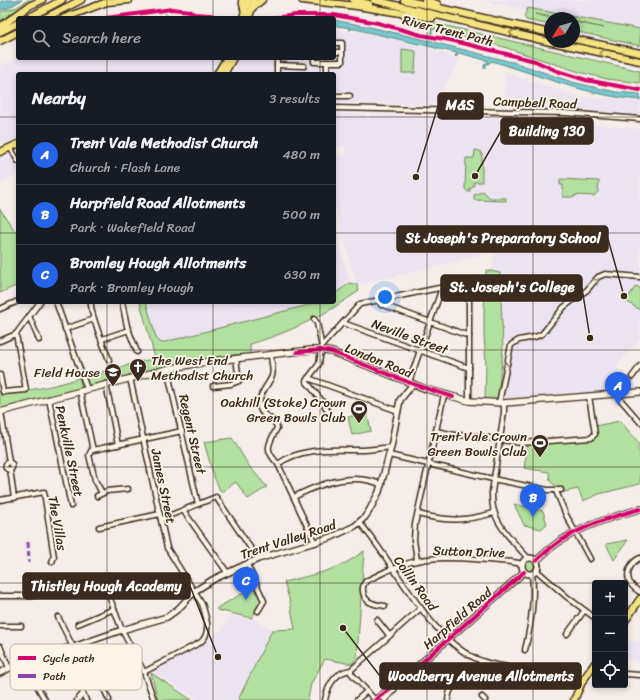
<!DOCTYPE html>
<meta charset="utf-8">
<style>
:root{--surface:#171b24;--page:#20242c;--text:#f1f3f6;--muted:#9ea1a6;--line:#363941;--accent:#2563eb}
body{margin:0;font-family:Sriracha,sans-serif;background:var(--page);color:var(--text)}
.controls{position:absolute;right:12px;bottom:12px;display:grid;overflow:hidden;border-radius:4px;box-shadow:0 2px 6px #0003}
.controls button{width:36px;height:36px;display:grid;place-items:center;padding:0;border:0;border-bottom:1px solid var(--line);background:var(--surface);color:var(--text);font:20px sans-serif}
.compass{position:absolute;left:544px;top:12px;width:36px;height:36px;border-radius:50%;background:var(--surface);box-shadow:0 2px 6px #0003;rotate:232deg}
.you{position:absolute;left:385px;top:297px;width:14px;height:14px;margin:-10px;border:3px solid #fff;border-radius:50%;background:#1a73e8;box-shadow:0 0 0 6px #1a73e833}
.badge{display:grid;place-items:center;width:26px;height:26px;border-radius:50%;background:var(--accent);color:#fff;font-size:13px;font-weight:700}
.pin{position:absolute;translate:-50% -33px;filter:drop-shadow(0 1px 2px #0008)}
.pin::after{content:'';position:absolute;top:21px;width:14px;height:12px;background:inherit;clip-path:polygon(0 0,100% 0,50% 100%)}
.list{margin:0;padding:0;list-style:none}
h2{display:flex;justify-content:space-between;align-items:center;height:52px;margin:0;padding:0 16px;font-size:17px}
h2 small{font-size:13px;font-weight:400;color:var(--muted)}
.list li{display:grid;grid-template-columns:26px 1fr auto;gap:12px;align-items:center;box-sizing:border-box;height:60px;padding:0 16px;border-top:1px solid var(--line)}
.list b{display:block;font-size:15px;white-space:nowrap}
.list p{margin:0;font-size:13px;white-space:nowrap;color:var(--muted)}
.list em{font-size:13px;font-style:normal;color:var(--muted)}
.icon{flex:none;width:22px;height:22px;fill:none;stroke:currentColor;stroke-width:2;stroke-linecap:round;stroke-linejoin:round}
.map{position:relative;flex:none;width:640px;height:700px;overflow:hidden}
.search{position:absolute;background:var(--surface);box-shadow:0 2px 6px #0003;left:16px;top:16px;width:320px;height:44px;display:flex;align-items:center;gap:10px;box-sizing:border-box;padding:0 14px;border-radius:4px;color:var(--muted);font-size:15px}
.panel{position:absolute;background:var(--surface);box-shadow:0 2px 6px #0003;left:16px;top:72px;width:320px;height:232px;border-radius:4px}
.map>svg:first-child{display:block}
</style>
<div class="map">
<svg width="640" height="700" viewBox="0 0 640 700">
<rect width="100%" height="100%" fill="#f4edea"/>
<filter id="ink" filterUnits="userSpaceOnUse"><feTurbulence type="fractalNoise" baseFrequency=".025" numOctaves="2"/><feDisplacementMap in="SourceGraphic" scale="8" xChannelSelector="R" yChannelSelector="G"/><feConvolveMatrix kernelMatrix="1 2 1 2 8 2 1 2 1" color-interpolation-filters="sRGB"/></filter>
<g filter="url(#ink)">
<g fill="#ebe3f0">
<path d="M 482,0 L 640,0 L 640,35 L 574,21 L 574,18 L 558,18 Z"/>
<path d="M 334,31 L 369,33 L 403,41 L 460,59 L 441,92 L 440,104 L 334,103 L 334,74 L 232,74 L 238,58 L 334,58 Z"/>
<path d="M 20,58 L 221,58 L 212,74 L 18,74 L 18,139 L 5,144 L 0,142 L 0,66 Z"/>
<path d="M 506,73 L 580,97 L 640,101 L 640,115 L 503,106 Z"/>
<path d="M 334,114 L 366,114 L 367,119 L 369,119 L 369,114 L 562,119 L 563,126 L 569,126 L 569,136 L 572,137 L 579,123 L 640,129 L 640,275 L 606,271 L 597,275 L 559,308 L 542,332 L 536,335 L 517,338 L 509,343 L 503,340 L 500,273 L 491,271 L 495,250 L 459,261 L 357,285 L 334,202 L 334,156 L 345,155 L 344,146 L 334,146 Z"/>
<path d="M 0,156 L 5,156 L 13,159 L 18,168 L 18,173 L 0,184 Z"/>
<path d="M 334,224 L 350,283 L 334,294 Z"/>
<path d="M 609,276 L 640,279 L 640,339 L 616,366 L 634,384 L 635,391 L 597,393 L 575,392 L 502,399 L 512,347 L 520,341 L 534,340 L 543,337 L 565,309 L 588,292 L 596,281 Z"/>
<path d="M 146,302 L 320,302 L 161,343 L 156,338 Z"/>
<path d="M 232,613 L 252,618 L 272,630 L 238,700 L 197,700 L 152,671 L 204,643 L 207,640 L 223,629 Z"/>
<path d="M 630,640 L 640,643 L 640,661 L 625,658 L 625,641 L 629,643 Z"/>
</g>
<g fill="#b2e09f" stroke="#76855e">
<path d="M 28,0 L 32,0 L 0,21 L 0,12 L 17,7 Z"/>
<path d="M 528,8 L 640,29 L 640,46 L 574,31 L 574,22 L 604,28 L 574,21 L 574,18 L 558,18 L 535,14 L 551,18 L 550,18 L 550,25 L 526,20 L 524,16 Z"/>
<path d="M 434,23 L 640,71 L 640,83 L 607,79 L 579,72 L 504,47 L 433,29 Z"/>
<path d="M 402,49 L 416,51 L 415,73 L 402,73 Z"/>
<path d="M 475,150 L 480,151 L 482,154 L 482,182 L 474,182 L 474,186 L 470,189 L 470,192 L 468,192 L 465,189 L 466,158 L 474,158 Z"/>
<path d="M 560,179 L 599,181 L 598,192 L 594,196 L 575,195 L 575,197 L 563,197 L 563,185 L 560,185 Z"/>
<path d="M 483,191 L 490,198 L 506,198 L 506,201 L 474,200 L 474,195 Z"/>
<path d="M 0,209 L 15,231 L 18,230 L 18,285 L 0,293 Z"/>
<path d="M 486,270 L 500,273 L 503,349 L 498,397 L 495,401 L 485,401 L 486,366 L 484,336 L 484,310 Z"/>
<path d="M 350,283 L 357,285 L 359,291 C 349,297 340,304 330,310 C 305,324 279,336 250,344 L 250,354 C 195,356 141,372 88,386 L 84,377 L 155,358 L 140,302 L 146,302 L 156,338 L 161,343 L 320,302 L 334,302 L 334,294 Z"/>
<path d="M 636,286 L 640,288 L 640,310 L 626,301 Z"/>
<path d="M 79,378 L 82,388 L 0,410 L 0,389 L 1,393 C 27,391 53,387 79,378 Z"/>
<path d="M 367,413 L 371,431 L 352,435 L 348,417 Z"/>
<path d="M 620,421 L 640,444 L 637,448 L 640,452 L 640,484 L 599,494 L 583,501 L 578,489 L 564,492 L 563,487 L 558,488 L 550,481 L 549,472 L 524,468 L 528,444 L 593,439 L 597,435 L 595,426 Z"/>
<path d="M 232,438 L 249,466 L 267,487 L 248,499 L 236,482 L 221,492 L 214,477 L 204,442 Z"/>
<path d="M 514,504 L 543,511 L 547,524 L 541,529 L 524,525 Z"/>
<path d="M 628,540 L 614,560 L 606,544 Z"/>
<path d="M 364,551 L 357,658 L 352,664 L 325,659 L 318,671 L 311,684 L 308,700 L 238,700 L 272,630 L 295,629 L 290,602 L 284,582 C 315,574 338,571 364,551 Z"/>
<circle cx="530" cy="566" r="5.5"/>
<path d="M 255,585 L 261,599 L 260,602 L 252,618 L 217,610 L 217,608 L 245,592 L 249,588 Z"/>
<path d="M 151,673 L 192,700 L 158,700 Z"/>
</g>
<g fill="#77c8cc" stroke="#5f8986">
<path d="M 6,0 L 22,0 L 8,8 L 0,10 L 0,2 Z"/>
<path d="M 334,20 L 370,27 L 430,41 L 432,24 L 432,38 L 433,42 L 516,63 L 572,82 L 589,86 L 616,92 L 640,94 L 640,100 C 589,96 541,76 492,61 L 486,65 L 485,68 L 484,68 L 484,64 L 488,62 L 489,61 L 459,53 L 456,57 L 455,56 L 457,53 L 355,29 L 352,29 L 349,30 L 351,28 L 337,26 L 334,24 Z"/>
</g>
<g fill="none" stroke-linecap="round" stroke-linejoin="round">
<path stroke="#5f8986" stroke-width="1" d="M 164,12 L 169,17"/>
<defs>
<g id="minor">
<path d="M 334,52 L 342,52"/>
<path d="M 314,58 L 314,62 L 342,62 L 342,43 L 334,43"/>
<path d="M 277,65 L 304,66"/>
<path d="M 277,74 L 277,58"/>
<path d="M 327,74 L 327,62"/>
<path d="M 334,96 L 350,96"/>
<path d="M 334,108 L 566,113 L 640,119"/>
<path d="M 10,147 L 18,161"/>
<path d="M 469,282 L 469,401"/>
<path d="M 380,301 L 381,305 L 383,305 L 469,336"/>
<path d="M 56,302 L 87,389"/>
<path d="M 91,302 C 89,312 105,348 109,360"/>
<path d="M 122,302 L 127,326 L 137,352"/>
<path d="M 0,309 L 18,301"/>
<path d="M 29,316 L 39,340"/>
<path d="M 314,319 L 317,323 L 321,343 L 322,345"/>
<path d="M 343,323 L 469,368"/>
<path d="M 65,329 L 94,319"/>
<path d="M 102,339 L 129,330"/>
<path d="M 0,341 L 16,334 L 40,302"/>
<path d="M 318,350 L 360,304 L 484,279"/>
<path d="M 321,350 L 319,364 L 306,381 L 322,401 L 330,415"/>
<path d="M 271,354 C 271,361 274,370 272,376 C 268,386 257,395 260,408 C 262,418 276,417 277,428 C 269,445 263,448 278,464"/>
<path d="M 167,369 L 198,504"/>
<path d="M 0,375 L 3,392 L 26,390 L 16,334"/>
<path d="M 632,377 L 640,366"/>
<path d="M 130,378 L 167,548 L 202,604 C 206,617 212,632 201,642 L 144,672"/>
<path d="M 308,378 L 398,411"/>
<path d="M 409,382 L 442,288"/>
<path d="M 106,384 L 118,445"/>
<path d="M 213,386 L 231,384 L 239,381 L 236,358"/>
<path d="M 80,391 L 93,450 L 91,451 L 89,455 L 95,480 L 102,493"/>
<path d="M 619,394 L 620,399 L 640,422"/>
<path d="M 49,399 L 71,506"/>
<path d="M 499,403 L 511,345 L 519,340 L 535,337 L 542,334 L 564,307 L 587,290 L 598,277 L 605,274 L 640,277"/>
<path d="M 504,403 L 504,412 L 492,492 C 492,498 492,505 494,511 C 498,527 517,546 528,558"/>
<path d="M 1,412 L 9,462"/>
<path d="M 436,431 L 455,435 L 476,436 L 521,443 L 591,438 L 595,434 L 589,396"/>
<path d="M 93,450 L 182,431"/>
<path d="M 389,455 L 493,479 L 547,490 L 561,490"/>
<circle cx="9" cy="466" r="3.5"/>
<path d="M 10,469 L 14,498"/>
<path d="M 556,491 L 566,515 L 590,559"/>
<path d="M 97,496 L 107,491 L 128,489"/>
<path d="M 294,497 C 319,484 353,471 382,485"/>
<path d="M 0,500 L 44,492 L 54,557 L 52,562"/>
<path d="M 183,510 L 227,572"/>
<path d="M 418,514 C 448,522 465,521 494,513"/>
<path d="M 161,519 L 216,497 L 258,559"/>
<path d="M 359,522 C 395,562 430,643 482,661 C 492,665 504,666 514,668 C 537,673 560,678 582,682"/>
<path d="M 99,527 L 160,514"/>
<path d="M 315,543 L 278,464 C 301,447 334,450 360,450 C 370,450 381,448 391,447"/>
<path d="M 640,558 C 631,562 625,573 630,583 C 633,587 636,590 640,592"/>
<path d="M 417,560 L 414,540 L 415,524 L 444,395"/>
<path d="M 247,564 L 264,601 L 258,611"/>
<path d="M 394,569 C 423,554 457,558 488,560 C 499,561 511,561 522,564"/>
<path d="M 536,570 L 567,597 L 595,618"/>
<path d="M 0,596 L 32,596 L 54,592 L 88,582 L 96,583 L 100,585 L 109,596 L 122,630 L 144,672 L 154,700"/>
<path d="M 385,606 C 380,605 376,605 372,603 C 363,600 360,588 366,581 L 393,568"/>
<path d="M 58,617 L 73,647"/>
<path d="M 377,620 L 389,635"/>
<path d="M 78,624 L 114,609"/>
<path d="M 0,626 L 21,626"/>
<path d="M 567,634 L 584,611"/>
<path d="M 0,646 L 9,668"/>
<path d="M 63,649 L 86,700"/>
<path d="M 525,650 C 531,625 535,599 532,574"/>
<path d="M 23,661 L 45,700"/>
<path d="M 625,674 L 640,675"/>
<path d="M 100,680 L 109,700"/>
<path d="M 482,697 L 485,700"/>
<path d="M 77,700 L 83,694"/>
<path d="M 325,700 C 328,685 335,672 351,670"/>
<path d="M 357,700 L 367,691"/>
<path d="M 375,700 L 351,673 L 351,670 L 421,608"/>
<path d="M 448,700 L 449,694 L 451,689 L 482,662"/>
</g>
<g id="tertiary">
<circle cx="530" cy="566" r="8"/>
<path d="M 536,561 C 545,553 554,544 565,538 C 588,524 614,516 640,509"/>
<path d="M 0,673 L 33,656 L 73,647 L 122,630 L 167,617 L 178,609 L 195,591 L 214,579 L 258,559 L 332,537 L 355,526 L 365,517 L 369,511 L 379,492 L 391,447 L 400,400 L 413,384"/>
<path d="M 375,700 L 403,679 L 524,572"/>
<path d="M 384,700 L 394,689"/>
</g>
<path id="secondary" d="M 0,412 L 167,369 L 206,362 L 311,350 L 321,350 L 332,352 L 426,389 L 469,401 L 504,403 L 640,392"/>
<g id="primary">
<path d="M 243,18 L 248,0"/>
<path d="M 249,18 L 254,0"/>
<path d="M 217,74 L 227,58"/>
<path d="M 224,74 L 233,58"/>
<path d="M 0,152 L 18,144"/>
</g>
<g id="trunk">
<path d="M 242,0 L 245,13"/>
<path d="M 302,0 L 357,6 L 432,18"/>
<path d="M 353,0 L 369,4"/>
<path d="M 374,0 L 550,42"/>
<path d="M 404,0 L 550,33"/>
<path d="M 425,0 L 437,4"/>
<path d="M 252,8 L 262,0"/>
<path d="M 28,18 L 62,0"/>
<path d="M 45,18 L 81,0"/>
<path d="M 64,18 L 107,2 L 129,0"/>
<path d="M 0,27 L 29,6 L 42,0"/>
<path d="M 0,32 L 18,23"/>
<path d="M 574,39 L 640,53"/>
<path d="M 0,41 L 18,32"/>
<path d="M 552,42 L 640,61"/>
<path d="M 625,621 L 640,599"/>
<path d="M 574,700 L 582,682 L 595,663"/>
</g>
</defs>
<use href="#minor" stroke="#3b2a1e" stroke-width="7"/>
<use href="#tertiary" stroke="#3b2a1e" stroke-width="8"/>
<use href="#secondary" stroke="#3b2a1e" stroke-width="8"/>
<use href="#primary" stroke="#3b2a1e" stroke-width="9"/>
<use href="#trunk" stroke="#3b2a1e" stroke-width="9"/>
<use href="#minor" stroke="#fcf5e5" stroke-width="4"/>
<use href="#tertiary" stroke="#fcf5e5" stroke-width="5"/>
<use href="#secondary" stroke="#fcf5e5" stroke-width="5.5"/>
<use href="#primary" stroke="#f5e382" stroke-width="6"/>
<use href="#trunk" stroke="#f5e382" stroke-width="6"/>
<path stroke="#8e44ad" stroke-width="3" stroke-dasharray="6 3" stroke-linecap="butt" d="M 28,542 L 29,563"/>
<defs>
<g id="cycleway">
<path d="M 106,18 L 172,9 L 190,11 L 194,14 L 210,15 L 219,18"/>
<path d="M 272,18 L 296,15 L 334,15 L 378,23 L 421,35 L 450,40 L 535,61 L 557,71 L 586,80 L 640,90"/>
<path d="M 297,352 L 321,350 L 332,352 L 413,384 L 453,397"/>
<path d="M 536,561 C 545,553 554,544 565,538 C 588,524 614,516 640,509"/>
<path d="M 375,700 L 403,679 L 524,572"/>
</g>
</defs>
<use href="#cycleway" stroke="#fcf5e5" stroke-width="6"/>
<use href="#cycleway" stroke="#d6006c" stroke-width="4"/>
</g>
<defs><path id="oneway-chevron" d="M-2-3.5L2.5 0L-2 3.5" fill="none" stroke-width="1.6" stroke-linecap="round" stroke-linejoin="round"/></defs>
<g stroke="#988650">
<use href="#oneway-chevron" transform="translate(512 33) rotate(-167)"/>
<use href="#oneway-chevron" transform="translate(602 53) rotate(-168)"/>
</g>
<g stroke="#9c9082">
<use href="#oneway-chevron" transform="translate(596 281) rotate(-46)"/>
<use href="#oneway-chevron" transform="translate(506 365) rotate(-79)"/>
</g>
</g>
<path fill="none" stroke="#3b2a1e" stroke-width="1" stroke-opacity="0.55" d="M 107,0 L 107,18M 213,0 L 213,18M 320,0 L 320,18M 427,0 L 427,700M 533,0 L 533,700M 107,58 L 107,74M 213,58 L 213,74M 320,58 L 320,74M 0,117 L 18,117M 334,117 L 640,117M 0,233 L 18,233M 334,233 L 640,233M 107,302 L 107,700M 213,302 L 213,700M 320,302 L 320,700M 0,350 L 640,350M 0,467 L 640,467M 0,583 L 595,583M 625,583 L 640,583"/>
<defs>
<symbol id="church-pin" viewBox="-11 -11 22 30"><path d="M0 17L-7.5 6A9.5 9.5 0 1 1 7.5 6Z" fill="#3b2a1e" stroke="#fcf5e5"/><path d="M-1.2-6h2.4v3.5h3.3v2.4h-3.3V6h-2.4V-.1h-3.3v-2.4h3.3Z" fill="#fff"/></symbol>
<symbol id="school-pin" viewBox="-11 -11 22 30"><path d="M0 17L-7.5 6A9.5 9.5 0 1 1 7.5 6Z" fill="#3b2a1e" stroke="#fcf5e5"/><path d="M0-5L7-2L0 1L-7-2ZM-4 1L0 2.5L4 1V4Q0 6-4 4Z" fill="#fff"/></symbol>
<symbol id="stadium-pin" viewBox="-11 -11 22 30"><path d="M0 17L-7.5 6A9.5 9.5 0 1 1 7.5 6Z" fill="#3b2a1e" stroke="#fcf5e5"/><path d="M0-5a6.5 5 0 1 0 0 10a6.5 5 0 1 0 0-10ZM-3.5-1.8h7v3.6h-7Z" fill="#fff"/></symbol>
</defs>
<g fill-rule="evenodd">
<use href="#church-pin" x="128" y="357" width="20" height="27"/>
<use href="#school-pin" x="103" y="362" width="20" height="27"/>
<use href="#stadium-pin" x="349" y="399" width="20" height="27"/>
<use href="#stadium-pin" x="530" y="433" width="20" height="27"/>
</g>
<g text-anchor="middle" stroke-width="3.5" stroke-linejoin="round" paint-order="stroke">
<g font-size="13" fill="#3b2a1e" stroke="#fcf5e5">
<text transform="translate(448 30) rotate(14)" y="5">River Trent Path</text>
<text transform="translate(535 102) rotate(2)" y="5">Campbell Road</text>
<text transform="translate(410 336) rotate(20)" y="5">Neville Street</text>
<text transform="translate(379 360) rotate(22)" y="5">London Road</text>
<text transform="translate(193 434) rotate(77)" y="5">Regent Street</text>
<text transform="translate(70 451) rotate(78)" y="5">Penkville Street</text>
<text transform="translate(164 486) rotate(78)" y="5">James Street</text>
<text transform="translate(58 523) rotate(80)" y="5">The Villas</text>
<text transform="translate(288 539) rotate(-18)" y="5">Trent Valley Road</text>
<text transform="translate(469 551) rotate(2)" y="5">Sutton Drive</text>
<text transform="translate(416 583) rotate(54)" y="5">Collin Road</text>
<text transform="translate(457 618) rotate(-41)" y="5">Harpfield Road</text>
</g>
<g font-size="13" fill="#3b2a1e" stroke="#fcf5e5" text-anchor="end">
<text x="151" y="365" text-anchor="start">The West End<tspan x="151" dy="15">Methodist Church</tspan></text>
<text x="100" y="377">Field House</text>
<text x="346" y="407">Oakhill (Stoke) Crown<tspan x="346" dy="15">Green Bowls Club</tspan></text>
<text x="527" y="441">Trent Vale Crown<tspan x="527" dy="15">Green Bowls Club</tspan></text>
</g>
</g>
<rect x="10" y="644" width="132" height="46" rx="6" fill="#fcf5e5" stroke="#c2b8a9" stroke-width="1"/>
<rect x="18" y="656" width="18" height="4" fill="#d6006c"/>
<rect x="18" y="674" width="18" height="4" fill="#8e44ad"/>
<g font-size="11" fill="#3b2a1e">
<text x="43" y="662">Cycle path</text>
<text x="43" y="680">Path</text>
</g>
<path fill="none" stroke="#3b2a1e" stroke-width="1.5" d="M416 177L438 106M475 176L501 131M624 296L608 239M590 338L582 288M218 657L190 586M343 628L380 676"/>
<g fill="#3b2a1e" stroke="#fcf5e5" stroke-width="1.5">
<circle cx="416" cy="177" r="4"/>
<circle cx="475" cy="176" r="4"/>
<circle cx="624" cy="296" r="4"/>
<circle cx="590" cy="338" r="4"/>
<circle cx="218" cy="657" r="4"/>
<circle cx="343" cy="628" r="4"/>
</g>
<g fill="#3b2a1e" stroke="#3b2a1e" stroke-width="1.5">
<rect x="438" y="93" width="45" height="26" rx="4"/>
<rect x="501" y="118" width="92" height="26" rx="4"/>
<rect x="397" y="226" width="211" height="26" rx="4"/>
<rect x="441" y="275" width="141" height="26" rx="4"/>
<rect x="23" y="573" width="167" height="26" rx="4"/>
<rect x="380" y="663" width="201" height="26" rx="4"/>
</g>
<g font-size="14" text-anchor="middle" font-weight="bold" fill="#fff">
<text x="460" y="110">M&amp;S</text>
<text x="547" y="136">Building 130</text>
<text x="503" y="243">St Joseph's Preparatory School</text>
<text x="512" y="292">St. Joseph's College</text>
<text x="106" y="591">Thistley Hough Academy</text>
<text x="481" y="681">Woodberry Avenue Allotments</text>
</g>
</svg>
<div class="controls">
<button>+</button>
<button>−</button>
<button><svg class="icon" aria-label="locate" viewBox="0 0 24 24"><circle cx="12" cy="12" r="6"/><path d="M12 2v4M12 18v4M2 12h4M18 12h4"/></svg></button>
</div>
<svg class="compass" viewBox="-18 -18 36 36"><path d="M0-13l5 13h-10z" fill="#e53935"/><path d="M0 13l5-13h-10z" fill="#9ea1a6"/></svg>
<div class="you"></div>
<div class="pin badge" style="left:618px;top:405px">A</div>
<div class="pin badge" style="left:533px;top:517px">B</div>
<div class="pin badge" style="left:246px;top:600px">C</div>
<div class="search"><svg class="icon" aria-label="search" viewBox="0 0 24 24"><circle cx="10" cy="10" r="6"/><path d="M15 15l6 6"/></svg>Search here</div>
<section class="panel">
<h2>Nearby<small>3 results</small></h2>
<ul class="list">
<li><span class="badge">A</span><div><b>Trent Vale Methodist Church</b><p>Church · Flash Lane</p></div><em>480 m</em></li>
<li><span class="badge">B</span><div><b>Harpfield Road Allotments</b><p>Park · Wakefield Road</p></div><em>500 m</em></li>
<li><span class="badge">C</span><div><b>Bromley Hough Allotments</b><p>Park · Bromley Hough</p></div><em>630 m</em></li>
</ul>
</section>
</div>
